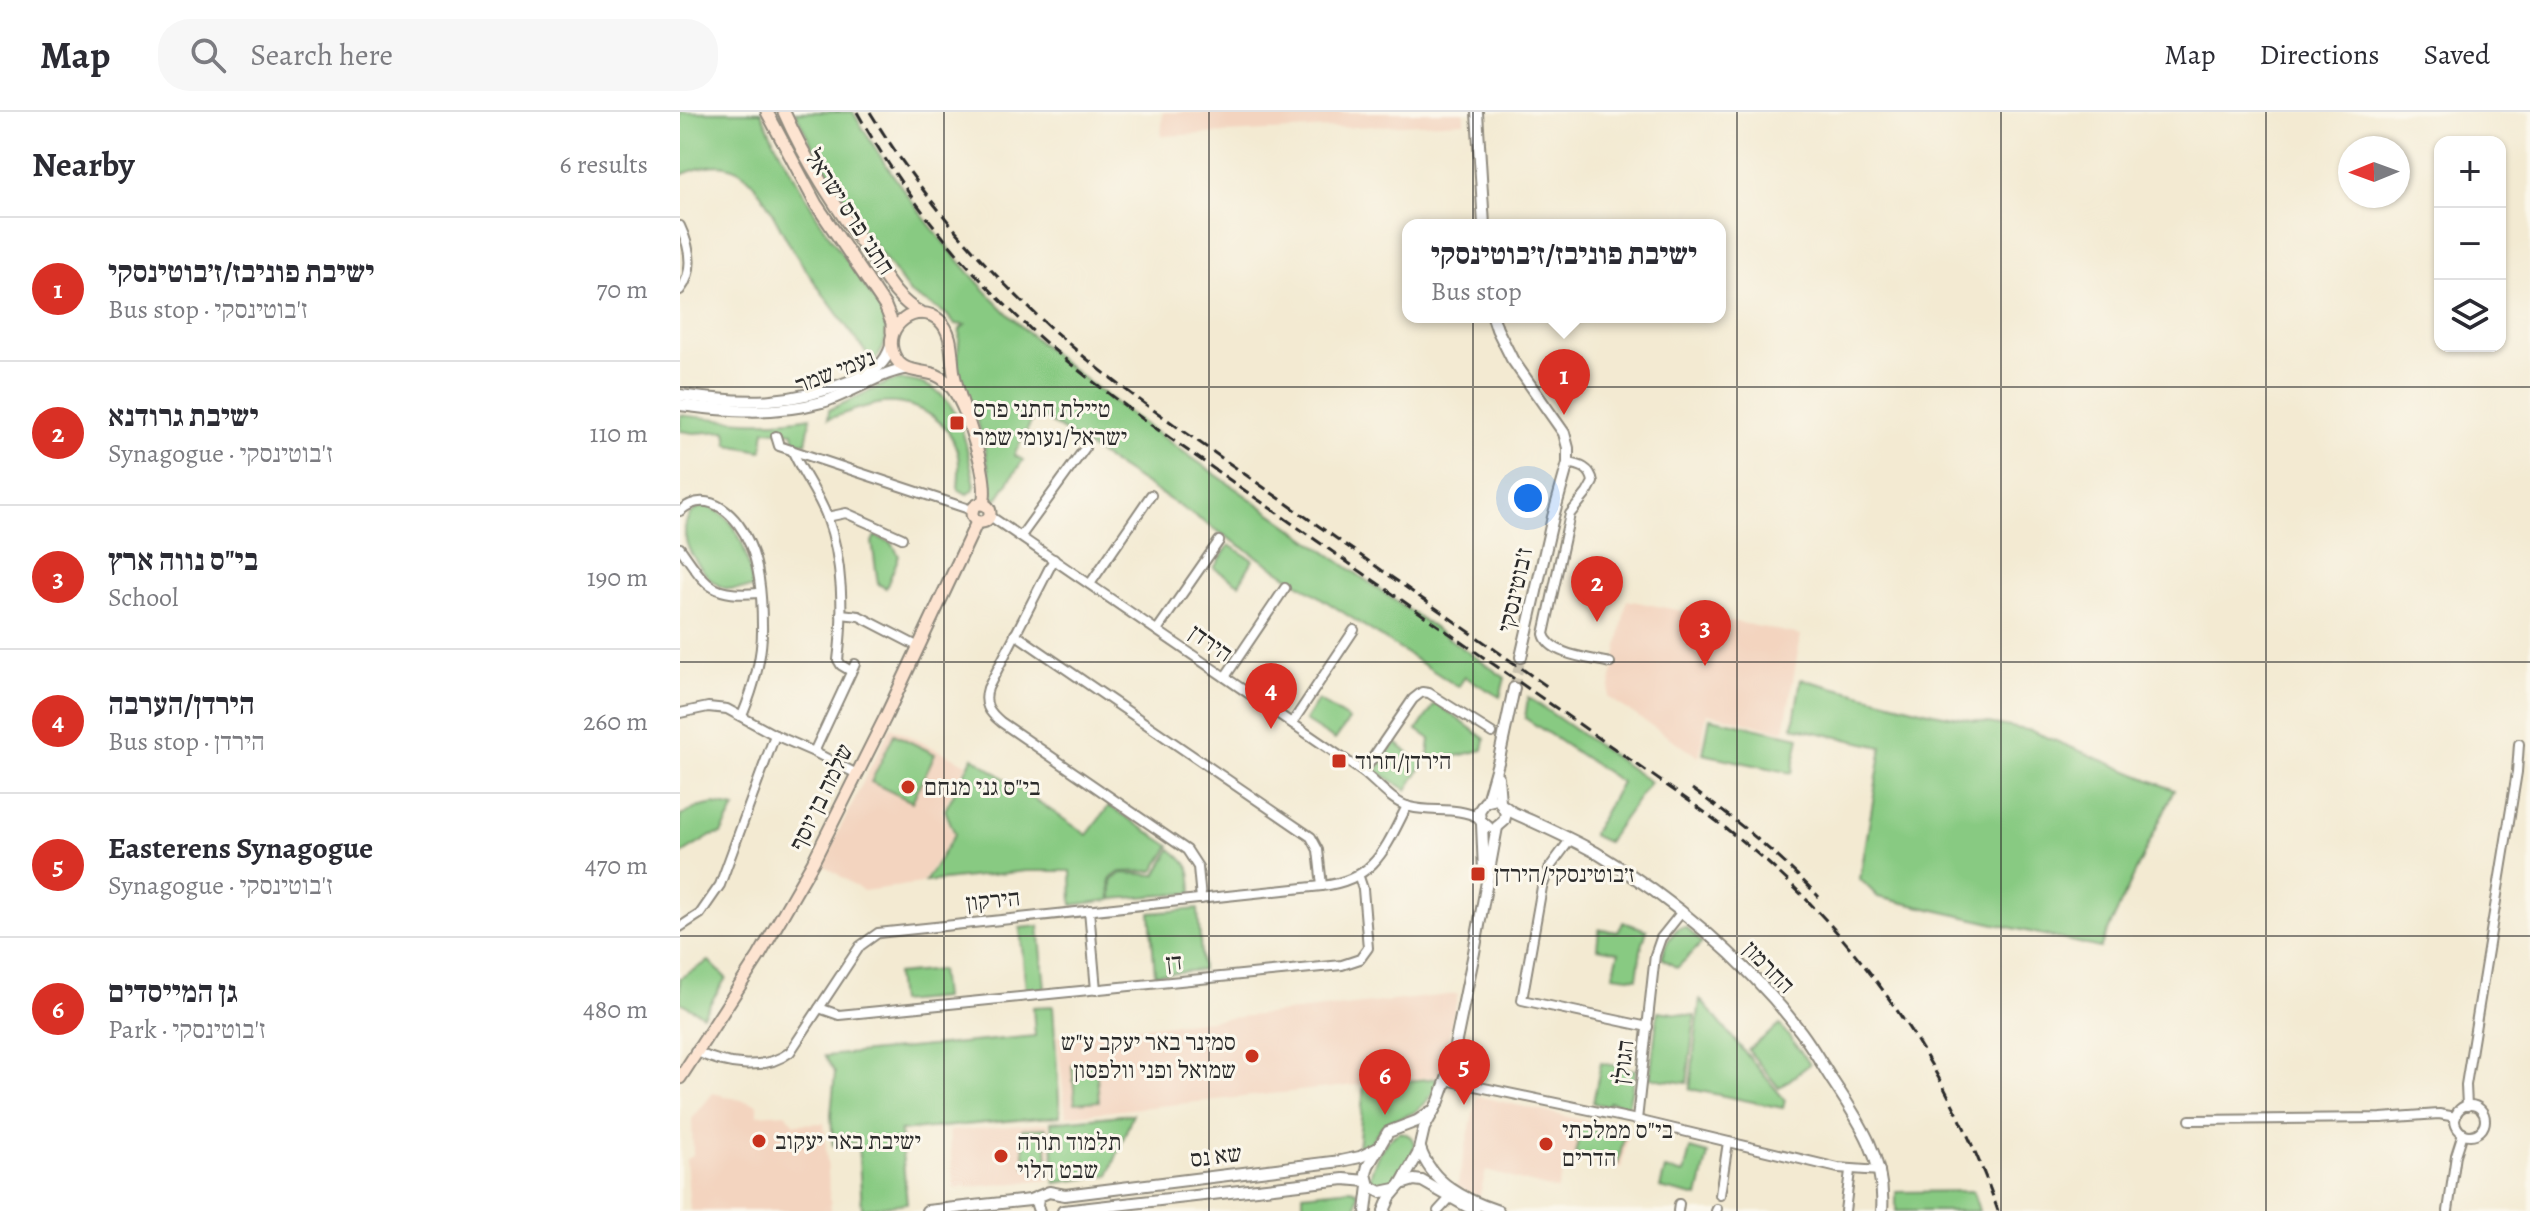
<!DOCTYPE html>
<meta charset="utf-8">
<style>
:root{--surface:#fff;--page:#f7f7f7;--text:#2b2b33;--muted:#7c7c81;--line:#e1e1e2;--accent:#d93025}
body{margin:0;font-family:Alegreya,"Frank Ruhl Libre",serif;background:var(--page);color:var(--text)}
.controls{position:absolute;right:24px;top:24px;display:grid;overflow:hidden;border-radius:16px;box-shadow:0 2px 6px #0004}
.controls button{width:72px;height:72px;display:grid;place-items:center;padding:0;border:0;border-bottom:2px solid var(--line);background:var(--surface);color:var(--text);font:40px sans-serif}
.compass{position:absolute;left:1658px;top:24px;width:72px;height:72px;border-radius:50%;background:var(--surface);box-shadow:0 2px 6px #0004;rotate:269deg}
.you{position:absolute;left:848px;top:386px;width:28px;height:28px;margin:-20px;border:6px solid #fff;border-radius:50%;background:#1a73e8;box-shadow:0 0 0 12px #1a73e833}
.badge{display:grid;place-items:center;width:52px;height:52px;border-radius:50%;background:var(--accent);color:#fff;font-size:26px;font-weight:700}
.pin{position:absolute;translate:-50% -66px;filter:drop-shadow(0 2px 4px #0008)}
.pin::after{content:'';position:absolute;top:42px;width:28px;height:24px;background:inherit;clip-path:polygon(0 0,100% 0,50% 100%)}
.popup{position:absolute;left:722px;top:107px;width:324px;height:104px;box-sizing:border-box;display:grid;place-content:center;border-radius:16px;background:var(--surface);filter:drop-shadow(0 2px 6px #0005);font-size:26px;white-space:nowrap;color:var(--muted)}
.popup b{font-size:30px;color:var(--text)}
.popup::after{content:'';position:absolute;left:50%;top:100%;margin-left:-16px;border:16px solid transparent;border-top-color:var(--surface)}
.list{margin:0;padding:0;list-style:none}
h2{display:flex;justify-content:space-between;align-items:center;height:104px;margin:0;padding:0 32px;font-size:34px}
h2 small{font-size:26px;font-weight:400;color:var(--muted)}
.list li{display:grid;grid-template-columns:52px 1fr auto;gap:24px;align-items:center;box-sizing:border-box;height:144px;padding:0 32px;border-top:2px solid var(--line)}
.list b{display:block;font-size:30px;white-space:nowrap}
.list p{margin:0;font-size:26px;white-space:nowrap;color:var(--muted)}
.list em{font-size:26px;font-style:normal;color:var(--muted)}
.icon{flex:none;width:44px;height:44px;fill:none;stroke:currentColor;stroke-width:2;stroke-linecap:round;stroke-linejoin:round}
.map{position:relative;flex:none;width:1850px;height:1099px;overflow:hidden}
header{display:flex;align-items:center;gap:48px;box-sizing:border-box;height:112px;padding:0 40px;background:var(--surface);border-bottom:2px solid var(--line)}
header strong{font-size:38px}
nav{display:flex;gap:44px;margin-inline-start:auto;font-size:28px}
.search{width:560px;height:72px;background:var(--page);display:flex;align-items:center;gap:20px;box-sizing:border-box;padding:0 28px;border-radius:32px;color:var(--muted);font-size:30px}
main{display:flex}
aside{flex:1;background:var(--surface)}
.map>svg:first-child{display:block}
</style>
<header>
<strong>Map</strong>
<div class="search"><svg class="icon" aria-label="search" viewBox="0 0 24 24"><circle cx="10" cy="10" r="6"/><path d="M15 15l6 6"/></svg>Search here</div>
<nav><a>Map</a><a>Directions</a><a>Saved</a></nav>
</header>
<main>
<aside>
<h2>Nearby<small>6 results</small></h2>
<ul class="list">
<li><span class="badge">1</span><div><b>ישיבת פוניבז/ז׳בוטינסקי</b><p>Bus stop · ז'בוטינסקי</p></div><em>70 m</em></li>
<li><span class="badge">2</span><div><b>ישיבת גרודנא</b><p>Synagogue · ז'בוטינסקי</p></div><em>110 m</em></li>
<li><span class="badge">3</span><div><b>בי&quot;ס נווה ארץ</b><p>School</p></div><em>190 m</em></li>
<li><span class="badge">4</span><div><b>הירדן/הערבה</b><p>Bus stop · הירדן</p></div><em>260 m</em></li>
<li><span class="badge">5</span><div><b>Easterens Synagogue</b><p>Synagogue · ז'בוטינסקי</p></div><em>470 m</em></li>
<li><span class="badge">6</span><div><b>גן המייסדים</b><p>Park · ז'בוטינסקי</p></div><em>480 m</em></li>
</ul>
</aside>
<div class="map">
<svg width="1850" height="1099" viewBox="0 0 1850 1099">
<rect width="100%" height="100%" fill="#fbf7ec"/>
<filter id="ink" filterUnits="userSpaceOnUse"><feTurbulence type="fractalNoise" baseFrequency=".0125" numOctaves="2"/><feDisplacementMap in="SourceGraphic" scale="16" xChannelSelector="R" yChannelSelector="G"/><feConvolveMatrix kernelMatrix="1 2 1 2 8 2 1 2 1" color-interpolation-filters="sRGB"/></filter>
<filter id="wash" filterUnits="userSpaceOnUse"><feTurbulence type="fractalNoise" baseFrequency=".006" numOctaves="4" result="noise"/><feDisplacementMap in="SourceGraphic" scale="32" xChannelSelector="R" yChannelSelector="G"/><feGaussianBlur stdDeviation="1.8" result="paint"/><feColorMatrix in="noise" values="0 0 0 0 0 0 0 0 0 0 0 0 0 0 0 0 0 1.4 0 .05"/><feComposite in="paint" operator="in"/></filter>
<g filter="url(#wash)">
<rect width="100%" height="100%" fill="#f3ead2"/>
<g fill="#f3d4bf">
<path d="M 483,0 L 784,0 L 784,10 L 481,24 Z"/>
<path d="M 947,488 L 1121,523 L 1104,619 L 1027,601 L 1019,645 L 928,585 Z"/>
<path d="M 211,615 L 287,652 L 262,698 L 273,722 L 242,771 L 183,779 L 142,752 Z"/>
<path d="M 778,882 L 760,964 L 386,1004 L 377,924 Z"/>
<path d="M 33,981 L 77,992 L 77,1003 L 105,1001 L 115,1012 L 144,1011 L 151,1099 L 10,1099 L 6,1047 L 13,1044 L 12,1007 Z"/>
<path d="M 797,984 L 949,1019 L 941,1057 L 888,1044 L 877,1078 L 806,1059 L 799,1085 L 777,1075 Z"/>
<path d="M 368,1011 L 372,1068 L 274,1076 L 269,1019 Z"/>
</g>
<g fill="#88ca82" stroke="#5a7a56" stroke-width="2">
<path d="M 0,0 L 81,0 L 94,29 L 142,113 L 201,198 C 208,218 209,235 193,250 C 166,214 139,178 114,140 C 99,117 83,73 59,59 C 39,47 19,56 0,63 Z"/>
<path d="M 115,0 L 173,0 C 216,73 267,140 326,200 C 368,241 417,277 464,312 L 825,566 L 820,585 L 785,565 L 778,575 L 356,301 L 334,343 L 343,348 L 315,390 L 302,323 L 277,254 L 280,217 L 285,213 L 275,212 L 266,202 L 230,181 L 157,82 Z"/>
<path d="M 221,268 C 281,270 284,327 295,373 L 293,379 L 287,382 L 278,377 C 279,363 281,347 275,333 C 264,303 227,286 197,292 C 180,295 164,302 148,307 L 149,298 L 209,270 Z"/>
<path d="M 0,303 C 44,308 87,313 131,305 L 126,331 L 114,328 L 113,320 L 85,318 L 82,339 L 48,333 L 46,319 L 14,321 L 0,319 Z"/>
<path d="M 25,394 C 60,402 68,446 73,476 C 63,476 52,479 42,475 C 30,470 23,459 16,449 C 0,427 0,400 25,394 Z"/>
<path d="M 195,424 L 212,431 L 219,444 L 206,476 L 198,472 L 192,430 Z"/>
<path d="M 549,433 L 573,448 L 559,472 L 534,456 Z"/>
<path d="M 1121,567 L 1253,601 L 1352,619 L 1494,678 L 1420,836 L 1198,785 L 1180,767 L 1202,635 L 1113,615 Z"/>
<path d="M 848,585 L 970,670 L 927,730 L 912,723 L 941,670 L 845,606 Z"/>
<path d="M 638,588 L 669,608 L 655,628 L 625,609 Z"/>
<path d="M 755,592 L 759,593 L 805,627 L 803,638 L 777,644 L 748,645 L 750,627 L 737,618 Z"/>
<path d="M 1030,606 L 1119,625 L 1112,661 L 1023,642 Z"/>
<path d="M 214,622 L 255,642 L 232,690 L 191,670 Z"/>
<path d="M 715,630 L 733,645 L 745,649 L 727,678 L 696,659 Z"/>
<path d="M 293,645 L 407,723 L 429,694 L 490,734 L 474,759 L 440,760 L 430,767 L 431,788 L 392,793 L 391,759 L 346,759 L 245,770 L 275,722 L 265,698 Z"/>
<path d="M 34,692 L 55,696 L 41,722 L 31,724 L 0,743 L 0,704 L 16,696 Z"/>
<path d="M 491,737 C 511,753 511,756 512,781 L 432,787 L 432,768 L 442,761 L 476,763 Z"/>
<path d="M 518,797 L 522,858 L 475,862 L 470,801 Z"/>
<path d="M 943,810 L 967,818 L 961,838 L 957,866 L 933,863 L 939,840 L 917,836 L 919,817 L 938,820 Z"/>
<path d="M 359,814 L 365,876 L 346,878 L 340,816 Z"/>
<path d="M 1006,815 L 1022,831 L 997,856 L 982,846 C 984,833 990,825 998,816 Z"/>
<path d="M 29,849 L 46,866 L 23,903 L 0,890 L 0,866 Z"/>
<path d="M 260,858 L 263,886 L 219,890 L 216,862 Z"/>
<path d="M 1020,887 L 1105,988 L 1103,996 L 1010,977 Z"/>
<path d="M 373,894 L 380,1004 L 220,1019 L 227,1091 L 182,1097 L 178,1030 L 153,1033 L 151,1003 L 155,961 L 145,944 L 355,924 L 353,895 Z"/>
<path d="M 978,899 L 1015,904 L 1007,971 L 970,966 Z"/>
<path d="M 1100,913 L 1130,952 L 1099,976 L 1068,938 Z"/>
<path d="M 416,951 L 419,989 L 395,991 L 392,953 Z"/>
<path d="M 921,951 L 956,958 L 948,994 L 929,990 L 928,994 L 913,991 Z"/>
<path d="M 760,966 C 754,981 744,997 728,1003 C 720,1007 712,1006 705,1012 C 694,1021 692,1034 678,1038 L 684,973 Z"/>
<path d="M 453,1002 L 429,1063 L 375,1071 L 371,1010 Z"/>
<path d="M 901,1015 L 944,1025 L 938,1052 L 895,1042 Z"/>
<path d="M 366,1016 L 368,1053 L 345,1055 L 342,1017 Z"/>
<path d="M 720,1020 C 749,1026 726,1054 717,1070 L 713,1074 L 701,1077 L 690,1069 C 692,1051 703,1028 720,1020 Z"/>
<path d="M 1010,1037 L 1028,1042 L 1018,1085 L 980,1076 L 985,1057 L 1004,1062 Z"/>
<path d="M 671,1077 L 678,1080 L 676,1099 L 623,1099 L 623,1082 Z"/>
<path d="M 1293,1079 L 1299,1099 L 1216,1099 L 1216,1080 Z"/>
</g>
</g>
<g filter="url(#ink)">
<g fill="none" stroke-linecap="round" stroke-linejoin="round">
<path stroke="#cbc4b1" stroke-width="10" stroke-dasharray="10 5" stroke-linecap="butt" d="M 834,576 L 841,545"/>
<defs>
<g id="minor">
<path d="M 0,114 C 10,135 15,159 0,178"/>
<path d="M 96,324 L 99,334 L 292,398"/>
<path d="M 112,338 C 122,361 138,381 147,405 C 163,448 164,502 158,548 L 161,553 L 171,559"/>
<path d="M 888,351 C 900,353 911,356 913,370 L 907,381 L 890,402 L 864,522 C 869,543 910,546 930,551"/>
<path d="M 0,399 C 29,374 59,405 70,433 C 80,456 82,488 82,513 C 83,545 74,575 62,604"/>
<path d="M 310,404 L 683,660 C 697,671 713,691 730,695 C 753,701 777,694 799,706"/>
<path d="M 147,405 L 166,401 L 222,426"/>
<path d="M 341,424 L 405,336"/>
<path d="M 0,436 C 27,474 30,485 79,481"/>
<path d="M 374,447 L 308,576 C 303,592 309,600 321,610 L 507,738 L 518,755 L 521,787"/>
<path d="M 410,472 L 471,383"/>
<path d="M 161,502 L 179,504 L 239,535"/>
<path d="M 477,518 L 539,429"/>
<path d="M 335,522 L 631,725 L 638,738 L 642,774"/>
<path d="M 545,565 L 605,476"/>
<path d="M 0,601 L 28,595 L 47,597 L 95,623 L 134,640 L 177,662"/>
<path d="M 612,611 L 674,518"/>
<path d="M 134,640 L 175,552"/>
<path d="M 683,660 L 733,587 L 742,580 L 749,581 L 812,621"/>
<path d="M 890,728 L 870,755 L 862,775 L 842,888 L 968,915"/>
<path d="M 409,798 L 416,878"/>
<path d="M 0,815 L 20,802 L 40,773 L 95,623"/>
<path d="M 139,896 L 159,903 L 662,853 L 680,847 L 688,836 L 683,777 L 679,765"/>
<path d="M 15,939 C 43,953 84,960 110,940 L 180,834 L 198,821 L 642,774 C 695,768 705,737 727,694"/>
<path d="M 766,968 L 957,1008 L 1158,1056 L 1200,1059"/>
<circle cx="1790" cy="1008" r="15"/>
<path d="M 1787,994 L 1786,973 L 1837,660 L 1839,632"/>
<path d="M 957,1008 L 975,843 L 981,826 L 1001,801"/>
<path d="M 1510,1008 L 1701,1006 L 1759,1002 L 1776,1005"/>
<path d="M 1040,1083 L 1048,1030"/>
<path d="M 758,1099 L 770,1086"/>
<path d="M 998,1099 L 999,1092"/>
<path d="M 1036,1099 L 1037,1097"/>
<path d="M 1165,1099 L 1170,1059"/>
<path d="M 1768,1099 L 1776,1043 L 1783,1021"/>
</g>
<g id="tertiary">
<path d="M 797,0 L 804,113"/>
<path d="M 813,205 L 817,217 L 832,247 L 884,321 L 888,336 L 888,351 L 873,405 L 841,545"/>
<path d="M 0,283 C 63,292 112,293 171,269 C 191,260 204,256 211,234"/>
<path d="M 0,293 C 48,299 94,303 142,290 C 164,285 210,255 228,257"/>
<path d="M 807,689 L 819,647 L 834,576"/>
<path d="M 824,694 L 832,700 C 860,713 888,725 915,740 C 992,786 1066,848 1121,920 C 1133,936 1143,954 1154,971 C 1180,1010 1206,1049 1202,1099"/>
<path d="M 802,712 L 804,759"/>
<path d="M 808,715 L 800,708 L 799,699 L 805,690 L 813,688"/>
<path d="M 817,715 L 824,709 L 826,701 L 820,690 L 818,665"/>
<path d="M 740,1036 C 751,1071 785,1088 818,1099"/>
<path d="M 721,1072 L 734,1068 L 742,1069 L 795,1099"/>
<path d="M 715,1077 L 701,1080 L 689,1074 L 686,1062 L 688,1054 L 708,1020 L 737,1009 L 750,1000"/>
<path d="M 358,1086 L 357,1093 L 359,1099"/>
<path d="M 247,1099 L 350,1088 L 369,1080 L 385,1083 L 661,1049 L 680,1045 L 698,1036"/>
<path d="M 383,1099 L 664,1067 L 687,1069"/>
<path d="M 686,1099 L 689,1074"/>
<path d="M 704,1099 L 710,1085 L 721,1072 L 738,1042 L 744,1016 L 759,989 L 770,958 L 793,846 L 817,715"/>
</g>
<g id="secondary">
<path d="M 87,0 L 136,92 L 205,194 L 212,211 L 212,220"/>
<path d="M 104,0 C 126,50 156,95 188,140 C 203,162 216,188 241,201"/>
<path d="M 285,300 C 279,286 271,269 256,263 C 240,257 222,262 214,243 C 201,214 238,188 260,209 C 275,223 270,249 275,267 C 283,300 311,362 303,392"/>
<circle cx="301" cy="401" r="9"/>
<path d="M 0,966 L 79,844 L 133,750 L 206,604 L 297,410"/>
</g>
</defs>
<use href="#minor" stroke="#8f8a7e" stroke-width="12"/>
<use href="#tertiary" stroke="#8f8a7e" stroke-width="14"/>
<use href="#secondary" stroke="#8f8a7e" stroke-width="15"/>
<use href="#minor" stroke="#fff" stroke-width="8"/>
<use href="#tertiary" stroke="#fff" stroke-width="10"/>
<use href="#secondary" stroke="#fde4d1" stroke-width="11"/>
<g stroke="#2b2b2b" stroke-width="3" stroke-dasharray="12 6" stroke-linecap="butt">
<path d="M 177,0 C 230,95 303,179 386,248 C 411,269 438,288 464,308 L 1012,691 C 1038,710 1064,730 1088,751 C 1192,843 1273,968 1318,1099"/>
<path d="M 190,0 C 264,121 358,215 472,297 L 868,575"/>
<path d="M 1012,677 C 1058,709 1101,745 1139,785"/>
</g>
</g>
</g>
<path fill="none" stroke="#2b2b2b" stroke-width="2" stroke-opacity="0.55" d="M 264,0 L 264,1099M 529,0 L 529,1099M 793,0 L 793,1099M 1057,0 L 1057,1099M 1321,0 L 1321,1099M 1586,0 L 1586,1099M 0,275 L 1850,275M 0,550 L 1850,550M 0,824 L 1850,824"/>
<g fill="#c8321e" stroke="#fbf7ec" stroke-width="3">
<rect x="269" y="303" width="16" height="16" rx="4"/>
<rect x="651" y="641" width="16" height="16" rx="4"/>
<circle cx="228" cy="675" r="8"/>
<rect x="790" y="754" width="16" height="16" rx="4"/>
<circle cx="572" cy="944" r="8"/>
<circle cx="79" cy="1029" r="8"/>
<circle cx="866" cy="1032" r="8"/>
<circle cx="321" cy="1044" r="8"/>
</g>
<g text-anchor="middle" stroke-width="6" stroke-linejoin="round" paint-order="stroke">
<g font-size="24" fill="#2b2b2b" stroke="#fbf7ec">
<text transform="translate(170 100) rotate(57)" y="8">חתני פרס ישראל</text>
<text transform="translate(155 259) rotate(-21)" y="8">נעמי שמר</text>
<text transform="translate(835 478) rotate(-77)" y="8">ז'בוטינסקי</text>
<text transform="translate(531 531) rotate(35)" y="8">הירדן</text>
<text transform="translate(141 685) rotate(-64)" y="8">שלמה בן יוסף</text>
<text transform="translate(313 788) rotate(-6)" y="8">הירקון</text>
<text transform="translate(494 850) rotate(-6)" y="8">דן</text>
<text transform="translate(1089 855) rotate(46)" y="8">החרמון</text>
<text transform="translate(943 950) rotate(-83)" y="8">הגולן</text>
<text transform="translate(536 1044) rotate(-7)" y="8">שא נס</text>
</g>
<g font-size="24" fill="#2b2b2b" stroke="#fbf7ec" text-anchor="start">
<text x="293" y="305">טיילת חתני פרס<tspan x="293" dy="28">ישראל/נעומי שמר</tspan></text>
<text x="675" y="657">הירדן/חרוד</text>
<text x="244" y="683">בי"ס גני מנחם</text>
<text x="814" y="770">ז׳בוטינסקי/הירדן</text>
<text x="556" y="938" text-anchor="end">סמינר באר יעקב ע"ש<tspan x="556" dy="28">שמואל ופני וולפסון</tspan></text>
<text x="882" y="1026">בי"ס ממלכתי<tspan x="882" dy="28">הדרים</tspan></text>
<text x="95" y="1037">ישיבת באר יעקוב</text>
<text x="337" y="1038">תלמוד תורה<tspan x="337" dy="28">שבט הלוי</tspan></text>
</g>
</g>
</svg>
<div class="controls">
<button>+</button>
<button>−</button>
<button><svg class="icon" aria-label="layers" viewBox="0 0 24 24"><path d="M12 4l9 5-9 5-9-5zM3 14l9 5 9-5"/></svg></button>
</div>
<svg class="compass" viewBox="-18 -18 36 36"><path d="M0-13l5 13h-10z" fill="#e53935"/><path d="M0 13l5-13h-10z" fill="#7c7c81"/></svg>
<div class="you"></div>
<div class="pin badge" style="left:884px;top:303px">1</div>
<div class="popup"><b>ישיבת פוניבז/ז׳בוטינסקי</b>Bus stop</div>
<div class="pin badge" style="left:917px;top:510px">2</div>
<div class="pin badge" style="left:1025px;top:554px">3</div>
<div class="pin badge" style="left:591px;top:617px">4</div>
<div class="pin badge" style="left:784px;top:993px">5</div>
<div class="pin badge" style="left:705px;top:1003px">6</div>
</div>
</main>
